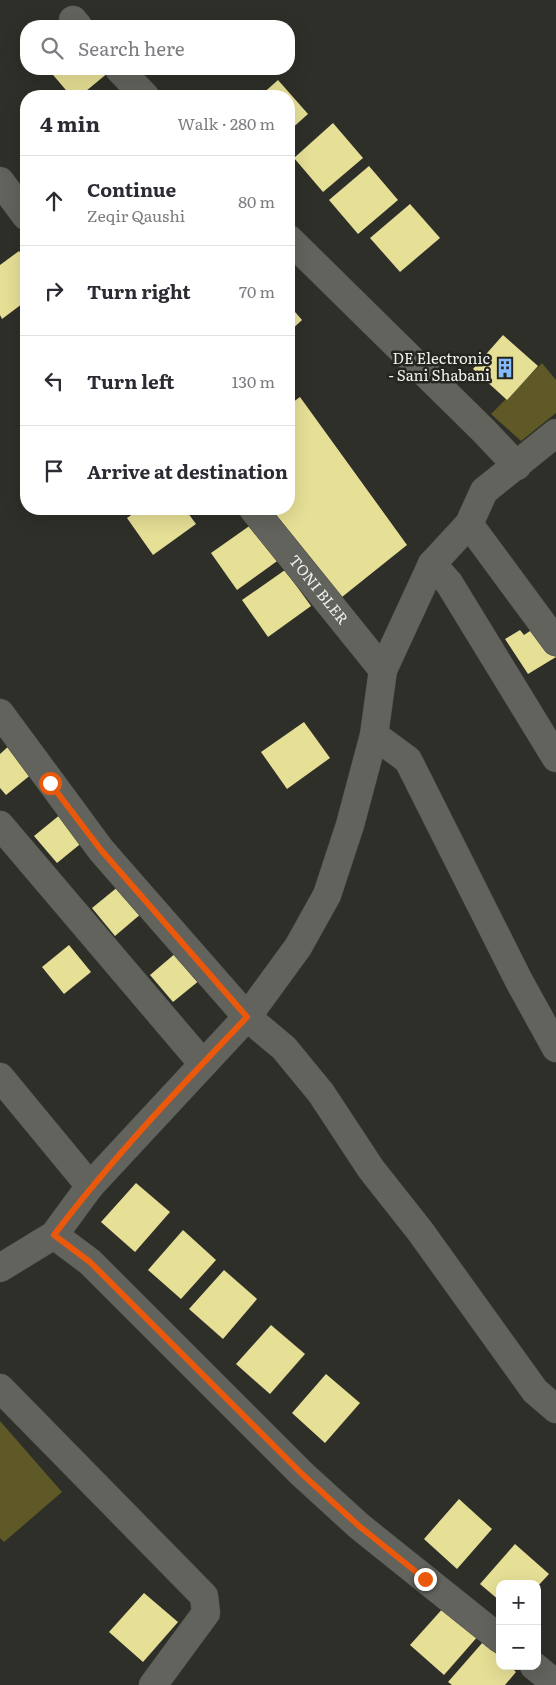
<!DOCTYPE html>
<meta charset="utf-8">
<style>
:root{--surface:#fff;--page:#f2f2f3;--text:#2b2b33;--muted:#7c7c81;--line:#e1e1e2}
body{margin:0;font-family:Literata,serif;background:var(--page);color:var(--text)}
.controls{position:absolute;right:15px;bottom:15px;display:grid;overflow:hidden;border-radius:10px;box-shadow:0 5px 20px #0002}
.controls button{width:45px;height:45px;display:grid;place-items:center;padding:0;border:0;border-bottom:1px solid var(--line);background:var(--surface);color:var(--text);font:25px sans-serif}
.stop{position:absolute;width:15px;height:15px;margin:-11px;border:4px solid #ea580c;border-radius:50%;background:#fff}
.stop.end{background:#ea580c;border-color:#fff;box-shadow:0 1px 5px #0008}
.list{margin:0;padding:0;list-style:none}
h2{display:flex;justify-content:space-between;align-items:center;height:65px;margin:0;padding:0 20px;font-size:21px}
h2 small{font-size:16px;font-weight:400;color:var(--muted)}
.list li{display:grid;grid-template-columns:32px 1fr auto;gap:15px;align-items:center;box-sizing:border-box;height:90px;padding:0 20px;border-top:1px solid var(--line)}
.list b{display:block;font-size:19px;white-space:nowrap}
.list p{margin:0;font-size:16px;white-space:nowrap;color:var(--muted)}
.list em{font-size:16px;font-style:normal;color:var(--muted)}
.icon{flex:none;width:28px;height:28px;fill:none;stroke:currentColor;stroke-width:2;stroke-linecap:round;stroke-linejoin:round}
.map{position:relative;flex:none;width:556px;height:1685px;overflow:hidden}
.search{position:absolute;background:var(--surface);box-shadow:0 5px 20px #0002;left:20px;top:20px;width:275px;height:55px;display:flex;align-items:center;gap:12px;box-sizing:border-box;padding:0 18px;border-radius:20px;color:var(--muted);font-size:19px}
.panel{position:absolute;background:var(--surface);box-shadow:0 5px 20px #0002;left:20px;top:90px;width:275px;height:425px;border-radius:20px}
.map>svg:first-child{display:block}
</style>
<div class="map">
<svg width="556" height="1685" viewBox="0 0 556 1685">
<rect width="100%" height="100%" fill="#2f2f29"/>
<g fill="#5e5927">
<path d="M 542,363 L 556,380 L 556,413 L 521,441 L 491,414 Z"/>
<path d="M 0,1421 L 62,1492 L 4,1542 L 0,1538 Z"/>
</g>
<g fill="#e6df96">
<path d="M 48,69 L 106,69 L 109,72 L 80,96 L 71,96 Z"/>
<path d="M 278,80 L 308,114 L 289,131 L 289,96 L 260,96 Z"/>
<path d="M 333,123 L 363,158 L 323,192 L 294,158 Z"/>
<path d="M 369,166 L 398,200 L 358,234 L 329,200 Z"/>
<path d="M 410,204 L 440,238 L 400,272 L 370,238 Z"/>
<path d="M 19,251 L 26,261 L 26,301 L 2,319 L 0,315 L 0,265 Z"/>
<path d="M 289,305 L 302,320 L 289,332 Z"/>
<path d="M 503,335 L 538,366 L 507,400 L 473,369 Z"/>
<path d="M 300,397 L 407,545 L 337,601 L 264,509 L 289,509 L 289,405 Z"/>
<path d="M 140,509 L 185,509 L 196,524 L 153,555 L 127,518 Z"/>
<path d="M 255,522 L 280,559 L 237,590 L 211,553 Z"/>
<path d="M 285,570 L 311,606 L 268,637 L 242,600 Z"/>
<path d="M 536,627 L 556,657 L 528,674 L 505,639 L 520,630 L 524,635 Z"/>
<path d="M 304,722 L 330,758 L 287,789 L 261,752 Z"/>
<path d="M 10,745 L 33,773 L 6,795 L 0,788 L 0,754 Z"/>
<path d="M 61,814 L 84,841 L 57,863 L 34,836 Z"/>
<path d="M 119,886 L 142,913 L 115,936 L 92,908 Z"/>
<path d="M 69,945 L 91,972 L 64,994 L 42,967 Z"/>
<path d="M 177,952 L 200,980 L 173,1002 L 150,975 Z"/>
<path d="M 136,1183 L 170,1212 L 135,1252 L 101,1222 Z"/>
<path d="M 183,1230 L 216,1260 L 181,1299 L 148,1270 Z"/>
<path d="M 224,1270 L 257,1299 L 223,1339 L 189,1309 Z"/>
<path d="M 271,1325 L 305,1354 L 270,1394 L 236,1364 Z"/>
<path d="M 326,1374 L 360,1403 L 325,1443 L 292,1413 Z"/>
<path d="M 459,1499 L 492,1529 L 457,1569 L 424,1539 Z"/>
<path d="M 515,1544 L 549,1574 L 537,1587 L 537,1584 L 500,1584 L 500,1601 L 480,1584 Z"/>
<path d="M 144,1593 L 178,1622 L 143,1662 L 109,1632 Z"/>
<path d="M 445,1606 L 479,1635 L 444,1675 L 410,1645 Z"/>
<path d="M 483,1642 L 500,1657 L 500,1666 L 510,1666 L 516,1672 L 505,1685 L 452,1685 L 448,1682 Z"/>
</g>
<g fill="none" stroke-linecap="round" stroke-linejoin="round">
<defs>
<g id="minor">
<path d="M 73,20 L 78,26"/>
<path d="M 119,69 L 145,96"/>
<path d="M 0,181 L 26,216"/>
<path d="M 289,239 L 484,431 L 517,466"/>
<path id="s1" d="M 253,509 L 383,670"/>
<path d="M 469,524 L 556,642"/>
<path d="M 432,564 L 449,583 L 556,758"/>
<path d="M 0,713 L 101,850 L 247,1017 L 284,1048 L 321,1093 L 371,1169 L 420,1231 L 535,1391 L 556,1409"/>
<path d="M 374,735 L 408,760 L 519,981 L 556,1048"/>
<path d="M 0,825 L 203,1064"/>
<path d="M 0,1077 L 90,1186"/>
<path d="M 54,1235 L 90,1262 L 302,1474 L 359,1526 L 500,1639"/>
<path d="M 0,1268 L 54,1235 L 90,1186 L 247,1017 L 298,947 L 327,895 L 350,825 L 374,735 L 383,670 L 432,564 L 469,524 L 484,491 L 556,433"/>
<path d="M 0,1388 L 204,1596 L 206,1613 L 153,1685"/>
<path d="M 534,1666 L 556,1684"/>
</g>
</defs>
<use href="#minor" stroke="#4b4b46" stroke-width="29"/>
<use href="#minor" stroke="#63635d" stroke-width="28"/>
</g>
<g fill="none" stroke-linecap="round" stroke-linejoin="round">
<path stroke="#ea580c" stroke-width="6" d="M 50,783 L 101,850 L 247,1017 C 180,1087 112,1158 54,1235 L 90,1262 L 302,1474 L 359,1526 L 425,1579"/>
</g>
<defs>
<symbol id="building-bare" viewBox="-9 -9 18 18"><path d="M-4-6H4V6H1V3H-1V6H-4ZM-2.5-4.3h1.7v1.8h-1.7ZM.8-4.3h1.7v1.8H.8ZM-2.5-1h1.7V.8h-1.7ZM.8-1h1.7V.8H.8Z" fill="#85bbfb" stroke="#252520" stroke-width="2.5" paint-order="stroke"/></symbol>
</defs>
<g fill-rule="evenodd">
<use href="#building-bare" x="491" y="354" width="28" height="28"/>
</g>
<g text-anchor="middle" stroke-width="5" stroke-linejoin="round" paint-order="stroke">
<g font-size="15" fill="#f0f0ec" stroke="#252520" text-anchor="end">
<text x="490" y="364">DE Electronic<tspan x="490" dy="17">- Sani Shabani</tspan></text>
</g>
<g font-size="15" fill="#f0f0ec" stroke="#252520">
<text dy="5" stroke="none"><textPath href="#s1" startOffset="104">TONI BLER</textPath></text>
</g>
</g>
</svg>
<div class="controls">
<button>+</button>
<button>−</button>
</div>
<div class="stop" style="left:50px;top:783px"></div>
<div class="stop end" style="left:425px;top:1579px"></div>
<div class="search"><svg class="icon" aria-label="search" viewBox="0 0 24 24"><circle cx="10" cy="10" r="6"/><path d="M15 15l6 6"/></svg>Search here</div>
<section class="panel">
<h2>4 min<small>Walk · 280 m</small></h2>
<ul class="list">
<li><svg class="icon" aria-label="ahead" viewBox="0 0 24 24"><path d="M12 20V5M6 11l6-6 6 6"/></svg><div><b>Continue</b><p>Zeqir Qaushi</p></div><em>80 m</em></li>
<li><svg class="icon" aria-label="right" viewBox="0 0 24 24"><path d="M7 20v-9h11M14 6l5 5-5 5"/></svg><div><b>Turn right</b></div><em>70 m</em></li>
<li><svg class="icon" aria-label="left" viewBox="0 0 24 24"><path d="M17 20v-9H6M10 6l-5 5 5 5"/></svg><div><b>Turn left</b></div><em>130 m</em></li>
<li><svg class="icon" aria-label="arrive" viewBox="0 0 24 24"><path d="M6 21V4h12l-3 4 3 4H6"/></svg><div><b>Arrive at destination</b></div></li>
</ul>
</section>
</div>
